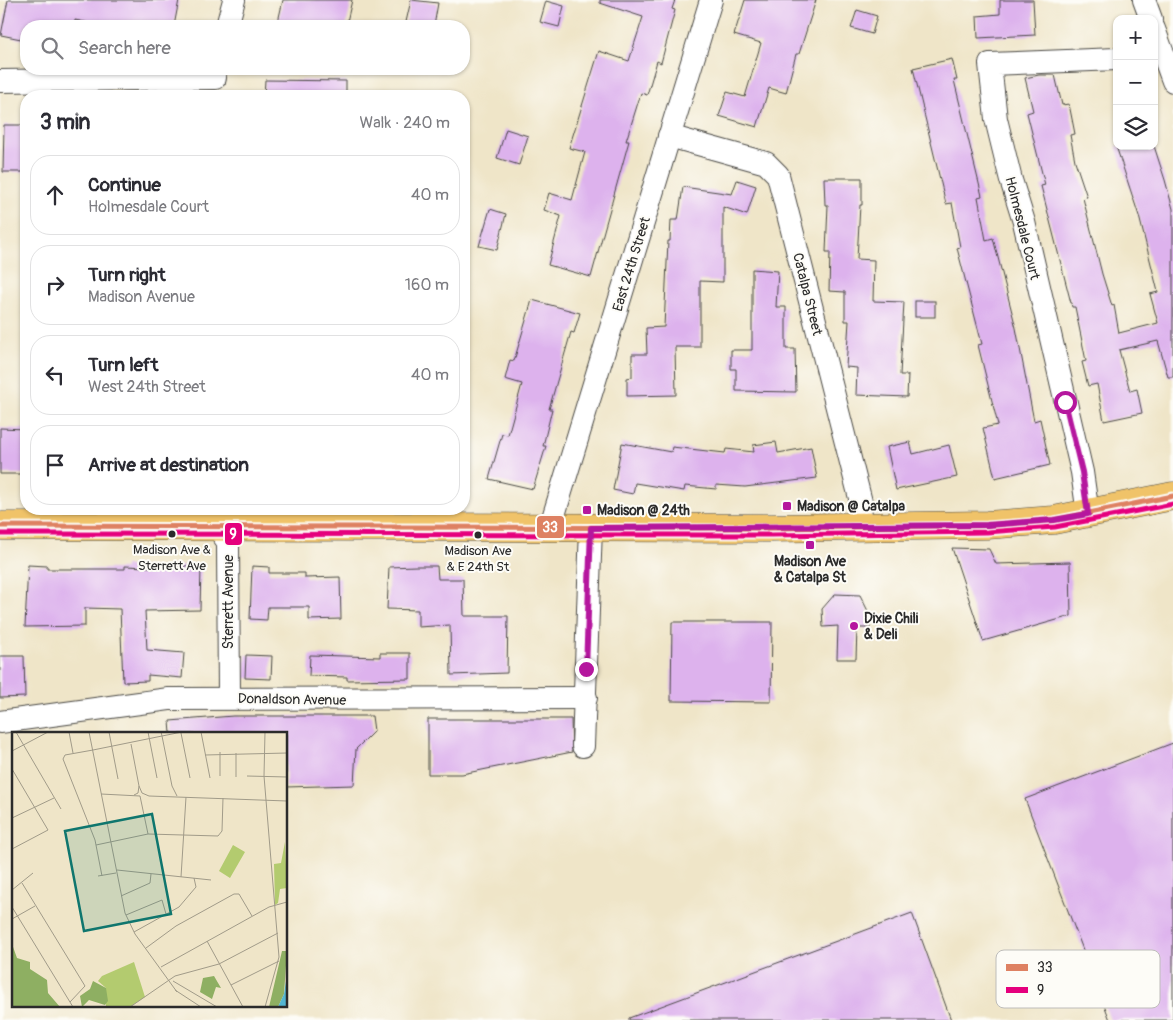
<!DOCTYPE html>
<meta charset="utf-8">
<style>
:root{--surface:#fff;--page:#f7f7f7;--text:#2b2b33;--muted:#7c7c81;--line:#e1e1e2}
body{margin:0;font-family:Pangolin,sans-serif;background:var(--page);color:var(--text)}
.controls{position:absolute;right:15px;top:15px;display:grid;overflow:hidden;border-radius:10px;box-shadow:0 1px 4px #0004}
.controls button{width:45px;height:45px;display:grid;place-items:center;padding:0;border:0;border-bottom:1px solid var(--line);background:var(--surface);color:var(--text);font:25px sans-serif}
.stop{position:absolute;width:15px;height:15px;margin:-11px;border:4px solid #b5179e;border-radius:50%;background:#fff}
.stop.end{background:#b5179e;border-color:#fff;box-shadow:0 1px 5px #0008}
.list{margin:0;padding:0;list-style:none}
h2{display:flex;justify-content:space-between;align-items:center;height:65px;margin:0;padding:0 20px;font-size:21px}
h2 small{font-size:16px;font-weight:400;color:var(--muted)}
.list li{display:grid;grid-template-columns:32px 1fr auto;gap:15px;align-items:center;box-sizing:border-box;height:80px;margin:0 10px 10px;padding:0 10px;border:1px solid var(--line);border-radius:20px}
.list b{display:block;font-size:19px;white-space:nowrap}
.list p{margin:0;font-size:16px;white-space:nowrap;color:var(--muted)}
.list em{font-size:16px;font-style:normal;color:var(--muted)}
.icon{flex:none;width:28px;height:28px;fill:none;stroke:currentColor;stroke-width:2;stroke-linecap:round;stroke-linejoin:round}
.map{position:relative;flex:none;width:1173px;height:1020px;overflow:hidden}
.search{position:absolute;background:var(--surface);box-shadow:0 1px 4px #0004;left:20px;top:20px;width:450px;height:55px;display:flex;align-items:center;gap:12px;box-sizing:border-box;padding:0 18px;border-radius:20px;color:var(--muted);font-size:19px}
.panel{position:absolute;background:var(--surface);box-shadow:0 1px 4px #0004;left:20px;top:90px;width:450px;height:425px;border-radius:20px}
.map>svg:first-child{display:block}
</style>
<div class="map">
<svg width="1173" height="1020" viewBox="0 0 1173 1020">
<rect width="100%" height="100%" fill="#fdfcf7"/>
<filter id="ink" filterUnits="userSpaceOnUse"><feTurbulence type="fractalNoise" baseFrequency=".02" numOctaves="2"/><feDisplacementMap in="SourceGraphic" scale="10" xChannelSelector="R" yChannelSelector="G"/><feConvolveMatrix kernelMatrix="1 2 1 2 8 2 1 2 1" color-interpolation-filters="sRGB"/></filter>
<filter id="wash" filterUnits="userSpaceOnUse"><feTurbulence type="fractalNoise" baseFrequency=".0096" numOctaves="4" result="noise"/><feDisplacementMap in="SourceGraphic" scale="20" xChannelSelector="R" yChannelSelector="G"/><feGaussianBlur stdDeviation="1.12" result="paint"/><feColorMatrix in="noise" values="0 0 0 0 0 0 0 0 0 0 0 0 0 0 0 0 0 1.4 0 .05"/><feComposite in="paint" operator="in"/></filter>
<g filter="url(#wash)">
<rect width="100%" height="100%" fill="#efe5c8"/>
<rect fill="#b3cb6f" stroke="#6f7b4d" x="108" y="509" width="109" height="18"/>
<g id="blocks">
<g fill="#ddb2ed">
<path d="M 8,0 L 179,0 L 174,26 L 104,26 L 75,20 L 75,26 L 26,26 L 26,40 L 1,35 Z"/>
<path d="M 283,0 L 352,0 L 346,26 L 277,26 Z"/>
<path d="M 411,0 L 438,3 L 434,26 L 406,22 Z"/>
<path d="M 600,0 L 675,0 L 672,9 L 675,10 L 661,63 L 657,61 L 647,95 L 641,93 L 626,141 L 629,141 L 591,277 L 548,265 L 561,216 L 544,210 L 549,193 L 572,200 L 585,152 L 569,148 L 599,51 L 629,61 L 643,17 L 600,3 Z"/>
<path d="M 745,0 L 816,0 L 799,54 L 796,54 L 786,93 L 769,88 L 757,127 L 719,116 L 727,92 L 745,97 L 761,43 L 734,35 Z"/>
<path d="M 1000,0 L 1033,0 L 1035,35 L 978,38 L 977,16 L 1000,14 Z"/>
<path d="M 546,1 L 564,6 L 559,27 L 540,22 Z"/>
<path d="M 857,10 L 877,16 L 872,34 L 851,28 Z"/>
<path d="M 952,59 L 957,80 L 954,80 L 982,196 L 978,197 L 986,240 L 993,238 L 1016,328 L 1034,421 L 1040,419 L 1050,465 L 995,478 L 983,428 L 998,425 L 978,345 L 982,344 L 957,248 L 960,247 L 952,203 L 946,204 L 913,68 Z"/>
<path d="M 1039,75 L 1055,75 L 1062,105 L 1069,104 L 1075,134 L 1070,135 L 1075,161 L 1087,197 L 1083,198 L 1102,274 L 1112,306 L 1114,305 L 1119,333 L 1158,323 L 1150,294 L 1158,292 L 1139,216 L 1116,146 L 1154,146 L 1165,180 L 1173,209 L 1173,377 L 1168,377 L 1158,341 L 1119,350 L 1130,391 L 1137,389 L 1142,413 L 1104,421 L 1097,384 L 1088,386 L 1082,362 L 1086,361 L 1075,307 L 1072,307 L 1041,186 L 1045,185 L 1027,113 L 1033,111 L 1025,78 Z"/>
<path d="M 265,80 L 346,81 L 346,96 L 264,96 Z"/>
<path d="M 4,125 L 26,125 L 26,172 L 3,172 Z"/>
<path d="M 506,129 L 528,136 L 519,165 L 497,158 Z"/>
<path d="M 824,178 L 862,178 L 862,205 L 860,205 L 857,259 L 874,260 L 873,301 L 904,302 L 900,375 L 908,375 L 907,397 L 856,395 L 857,368 L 846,367 L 849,321 L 845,321 L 845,292 L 829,291 L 830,252 L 826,252 L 828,205 L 825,205 Z"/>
<path d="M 737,180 L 756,186 L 747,215 L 723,207 L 723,282 L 700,281 L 700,347 L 675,347 L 676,395 L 627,396 L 627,378 L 632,377 L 632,354 L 647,354 L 646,328 L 664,327 L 668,241 L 670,241 L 671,220 L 678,220 L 683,187 L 732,194 Z"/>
<path d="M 490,209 L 506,214 L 497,250 L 479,246 Z"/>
<path d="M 752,269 L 778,271 L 776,307 L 786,307 L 786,349 L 795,349 L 796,392 L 736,391 L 736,369 L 731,369 L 731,350 L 752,350 Z"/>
<path d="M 532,300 L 580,313 L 574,333 L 571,332 L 549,409 L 552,409 L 543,446 L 546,446 L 533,489 L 489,479 L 502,434 L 508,435 L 522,384 L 505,379 L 510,360 L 514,361 Z"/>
<rect x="915" y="301" width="20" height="16"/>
<path d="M 0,428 L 26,429 L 26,474 L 0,474 Z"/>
<path d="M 776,442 L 778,453 L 811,447 L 817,478 L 745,487 L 716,485 L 716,489 L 685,486 L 684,491 L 635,483 L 633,494 L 613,490 L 622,443 L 671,452 L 672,447 L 725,453 L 726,449 L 754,452 L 753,445 Z"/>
<path d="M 910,442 L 913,454 L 949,445 L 957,477 L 896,490 L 887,447 Z"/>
<path d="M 952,548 L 989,549 L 996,564 L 1070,562 L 1071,616 L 983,641 Z"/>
<path d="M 28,565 L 47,566 L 47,569 L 125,569 L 125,566 L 170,568 L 170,566 L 201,566 L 200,610 L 145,611 L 147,650 L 184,653 L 182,678 L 148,675 L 148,681 L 123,682 L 120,609 L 85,608 L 85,626 L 25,627 Z"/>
<path d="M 252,566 L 269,567 L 269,573 L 305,573 L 305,578 L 340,577 L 341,619 L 309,620 L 309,607 L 268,607 L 267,620 L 250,619 Z"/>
<path d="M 416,566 L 437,566 L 438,579 L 463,579 L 464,616 L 508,616 L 507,673 L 451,675 L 450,625 L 418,627 L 418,610 L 387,609 L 389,567 Z"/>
<path d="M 835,594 L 860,595 L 869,613 L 870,628 L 857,628 L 856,659 L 837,659 L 838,626 L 823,627 L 822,609 Z"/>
<path d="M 672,622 L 772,622 L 771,702 L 671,701 Z"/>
<path d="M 380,653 L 410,653 L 410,679 L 347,680 L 347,677 L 309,676 L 310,655 L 380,657 Z"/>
<path d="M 246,655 L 272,656 L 271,679 L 245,678 Z"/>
<path d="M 0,656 L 24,656 L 25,697 L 0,698 Z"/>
<path d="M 233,716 L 372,716 L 374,731 L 356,749 L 354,785 L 286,787 L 286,734 L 171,734 L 170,721 Z"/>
<path d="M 428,719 L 571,719 L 572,752 L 462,774 L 428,774 Z"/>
<path d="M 1173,743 L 1173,1020 L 1110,1020 L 1025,799 Z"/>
<path d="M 912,913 L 951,1020 L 629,1020 L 629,1018 Z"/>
</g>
</g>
</g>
<g filter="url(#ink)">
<use href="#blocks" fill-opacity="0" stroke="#484743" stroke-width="1"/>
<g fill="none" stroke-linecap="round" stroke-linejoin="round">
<defs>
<g id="minor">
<path d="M 1144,0 L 1151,19"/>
<path d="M 227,26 L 234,0"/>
<path d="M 1154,29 L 1173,81"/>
<path d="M 0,81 L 215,78"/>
<path d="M 669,136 L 766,163 L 778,175 L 861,502 L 860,527"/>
<path d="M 217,509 L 217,527 L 228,542 L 229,698"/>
<path d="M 1088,514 L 1082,472 L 1024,222 L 1011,180 L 996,119 L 990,64 L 1117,59"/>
<path d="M 550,528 L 711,0"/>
<path d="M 0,722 L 169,699 L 586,698"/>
<path d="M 583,746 L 591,528"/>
</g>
<path id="major" d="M 0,526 L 771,528 L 987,525 L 1054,520 L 1173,496"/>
</defs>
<use href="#minor" stroke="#484743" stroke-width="24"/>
<use href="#major" stroke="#484743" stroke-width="29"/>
<use href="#minor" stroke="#fff" stroke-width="22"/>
<use href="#major" stroke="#f0c369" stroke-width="28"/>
<defs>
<path id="bus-1" d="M 0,526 L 771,528 L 987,525 L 1054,520 L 1173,496"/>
<path id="bus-2" d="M 0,534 L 771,535 L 987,532 L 1055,527 L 1173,504"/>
</defs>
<use href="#bus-1" stroke="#fdfcf7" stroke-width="9"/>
<use href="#bus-2" stroke="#fdfcf7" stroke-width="9"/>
<use href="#bus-1" stroke="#de8162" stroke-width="5"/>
<use href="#bus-2" stroke="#e5007d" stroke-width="5"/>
</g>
</g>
<g fill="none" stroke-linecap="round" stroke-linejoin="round" filter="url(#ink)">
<path stroke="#b5179e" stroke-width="6" d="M 586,669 L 591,528 L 987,525 L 1054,520 L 1088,514 L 1082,472 L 1065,402"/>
</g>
<g fill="#b5179e" stroke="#fdfcf7" stroke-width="2">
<rect x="782" y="501" width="10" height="10" rx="2.5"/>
<rect x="582" y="505" width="10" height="10" rx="2.5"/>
<rect x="805" y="540" width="10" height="10" rx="2.5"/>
<circle cx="854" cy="626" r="5"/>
</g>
<g fill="#2b2b2b" stroke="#fdfcf7" stroke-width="2">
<circle cx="172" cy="534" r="4.5"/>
<circle cx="478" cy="535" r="4.5"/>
</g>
<g text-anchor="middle" stroke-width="4" stroke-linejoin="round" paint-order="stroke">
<g font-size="13" fill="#2b2b2b" stroke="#fdfcf7">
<text x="172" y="554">Madison Ave &amp;<tspan x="172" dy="16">Sterrett Ave</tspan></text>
<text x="478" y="555">Madison Ave<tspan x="478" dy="16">&amp; E 24th St</tspan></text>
</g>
<g font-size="14" fill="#2b2b2b" stroke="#fdfcf7">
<text transform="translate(1023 228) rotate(76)" y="5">Holmesdale Court</text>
<text transform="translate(631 264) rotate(-73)" y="5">East 24th Street</text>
<text transform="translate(808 294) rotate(76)" y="5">Catalpa Street</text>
<text transform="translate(228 602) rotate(-90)" y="5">Sterrett Avenue</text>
<text transform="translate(292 699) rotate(1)" y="5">Donaldson Avenue</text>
</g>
<g font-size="14" font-weight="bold" fill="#2b2b2b" stroke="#fdfcf7" text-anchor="start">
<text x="797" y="511">Madison @ Catalpa</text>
<text x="597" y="515">Madison @ 24th</text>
<text x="810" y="566" text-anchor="middle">Madison Ave<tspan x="810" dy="16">&amp; Catalpa St</tspan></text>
<text x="864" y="623">Dixie Chili<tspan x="864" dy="16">&amp; Deli</tspan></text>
</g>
</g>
<g transform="translate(12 732)">
<rect width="275" height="275" fill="#efe5c8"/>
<path d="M 273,110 L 275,156 L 268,157 L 266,171 L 263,173 L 262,132 L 269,131 ZM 221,113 L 233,120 L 218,146 L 207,139 ZM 122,230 L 133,265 L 118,275 L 94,275 L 94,256 L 86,249 L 90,244 Z" fill="#b3cb6f"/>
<path d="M 0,212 L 5,226 L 18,230 L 18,237 L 35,248 L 36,261 L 48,275 L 0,275 ZM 270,219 L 275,219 L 272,262 L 266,275 L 257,275 ZM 202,244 L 209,256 L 204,255 L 200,267 L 188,260 L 191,246 ZM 81,249 L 94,256 L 96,269 L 93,273 L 77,268 L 70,275 L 68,264 L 78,257 Z" fill="#8eaf62"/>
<path d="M 275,243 L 275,275 L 266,275 L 272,262 Z" fill="#53b6d2"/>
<path fill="none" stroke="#a19b89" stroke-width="1" d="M 4,0 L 49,77M 57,0 L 61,21M 77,0 L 113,181 L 123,202 L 165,260M 97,0 L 106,47M 136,0 L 145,46M 189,0 L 198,46M 253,0 L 252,44 L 267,225 L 253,275M 169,1 L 178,46M 119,12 L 127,54 L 126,61 L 122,63M 81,18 L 53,23 L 51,27 L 83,108 L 90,144M 81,18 L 150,4 L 149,0M 0,19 L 36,0M 224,21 L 224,45M 193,23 L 275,21M 0,37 L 36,98 L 0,117M 208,44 L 208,20M 235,44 L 275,45M 127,54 L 130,61 L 137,64 L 275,69M 89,62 L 128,64 L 136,102M 165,64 L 160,54 L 150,4 L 170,0M 0,86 L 42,66M 84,113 L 136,102 L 206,104 L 210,99 L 211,66M 105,138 L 199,148M 86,144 L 104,141M 169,145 L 174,65M 10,151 L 73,254 L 58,270M 0,158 L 21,141M 109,164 L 138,151 L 139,142M 0,175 L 61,275M 114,183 L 150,168 L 154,182M 0,187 L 23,174M 122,200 L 167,175 L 184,155 L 182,146M 195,209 L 231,275M 134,216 L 164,194 L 222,162 L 227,162 L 240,184M 149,235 L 257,175 L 275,170M 161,249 L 205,275M 219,253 L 267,229M 163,258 L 189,275M 118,275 L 163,244 L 207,232 L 266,201"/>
<path fill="#0f766e" fill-opacity="0.15" stroke="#0f766e" stroke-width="2.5" d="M 140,82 L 159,182 L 72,199 L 53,99 Z"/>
<rect width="275" height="275" fill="none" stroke="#2b2b2b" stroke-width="2.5"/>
</g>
<rect x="996" y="950" width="164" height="58" rx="8" fill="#fdfcf7" stroke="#bebdba" stroke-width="1"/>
<rect x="1006" y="964" width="22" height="7" fill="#de8162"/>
<rect x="1006" y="987" width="22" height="6" fill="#e5007d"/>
<g font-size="14" fill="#2b2b2b">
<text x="1037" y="972">33</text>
<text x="1037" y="995">9</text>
</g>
<g stroke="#fdfcf7" stroke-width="2">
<rect x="536" y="515" width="29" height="24" rx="5" fill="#de8162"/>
<rect x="224" y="522" width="19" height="24" rx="5" fill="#e5007d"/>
</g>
<g font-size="14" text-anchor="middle" font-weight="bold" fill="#fff">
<text x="550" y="532">33</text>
<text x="233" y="539">9</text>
</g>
</svg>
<div class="controls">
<button>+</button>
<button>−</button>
<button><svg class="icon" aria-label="layers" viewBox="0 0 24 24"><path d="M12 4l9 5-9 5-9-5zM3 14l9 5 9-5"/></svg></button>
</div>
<div class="stop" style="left:1065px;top:402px"></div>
<div class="stop end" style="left:586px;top:669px"></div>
<div class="search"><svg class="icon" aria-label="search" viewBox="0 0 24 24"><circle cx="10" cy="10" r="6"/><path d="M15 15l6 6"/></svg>Search here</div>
<section class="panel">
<h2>3 min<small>Walk · 240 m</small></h2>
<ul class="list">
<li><svg class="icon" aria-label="ahead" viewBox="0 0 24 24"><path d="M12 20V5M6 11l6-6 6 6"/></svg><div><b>Continue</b><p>Holmesdale Court</p></div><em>40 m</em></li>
<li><svg class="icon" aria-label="right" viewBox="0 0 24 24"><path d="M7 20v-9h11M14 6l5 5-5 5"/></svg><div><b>Turn right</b><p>Madison Avenue</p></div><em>160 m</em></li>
<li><svg class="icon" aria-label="left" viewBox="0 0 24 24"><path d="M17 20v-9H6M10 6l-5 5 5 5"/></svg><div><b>Turn left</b><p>West 24th Street</p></div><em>40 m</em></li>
<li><svg class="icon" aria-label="arrive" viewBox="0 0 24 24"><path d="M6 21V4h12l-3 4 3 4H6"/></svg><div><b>Arrive at destination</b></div></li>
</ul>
</section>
</div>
